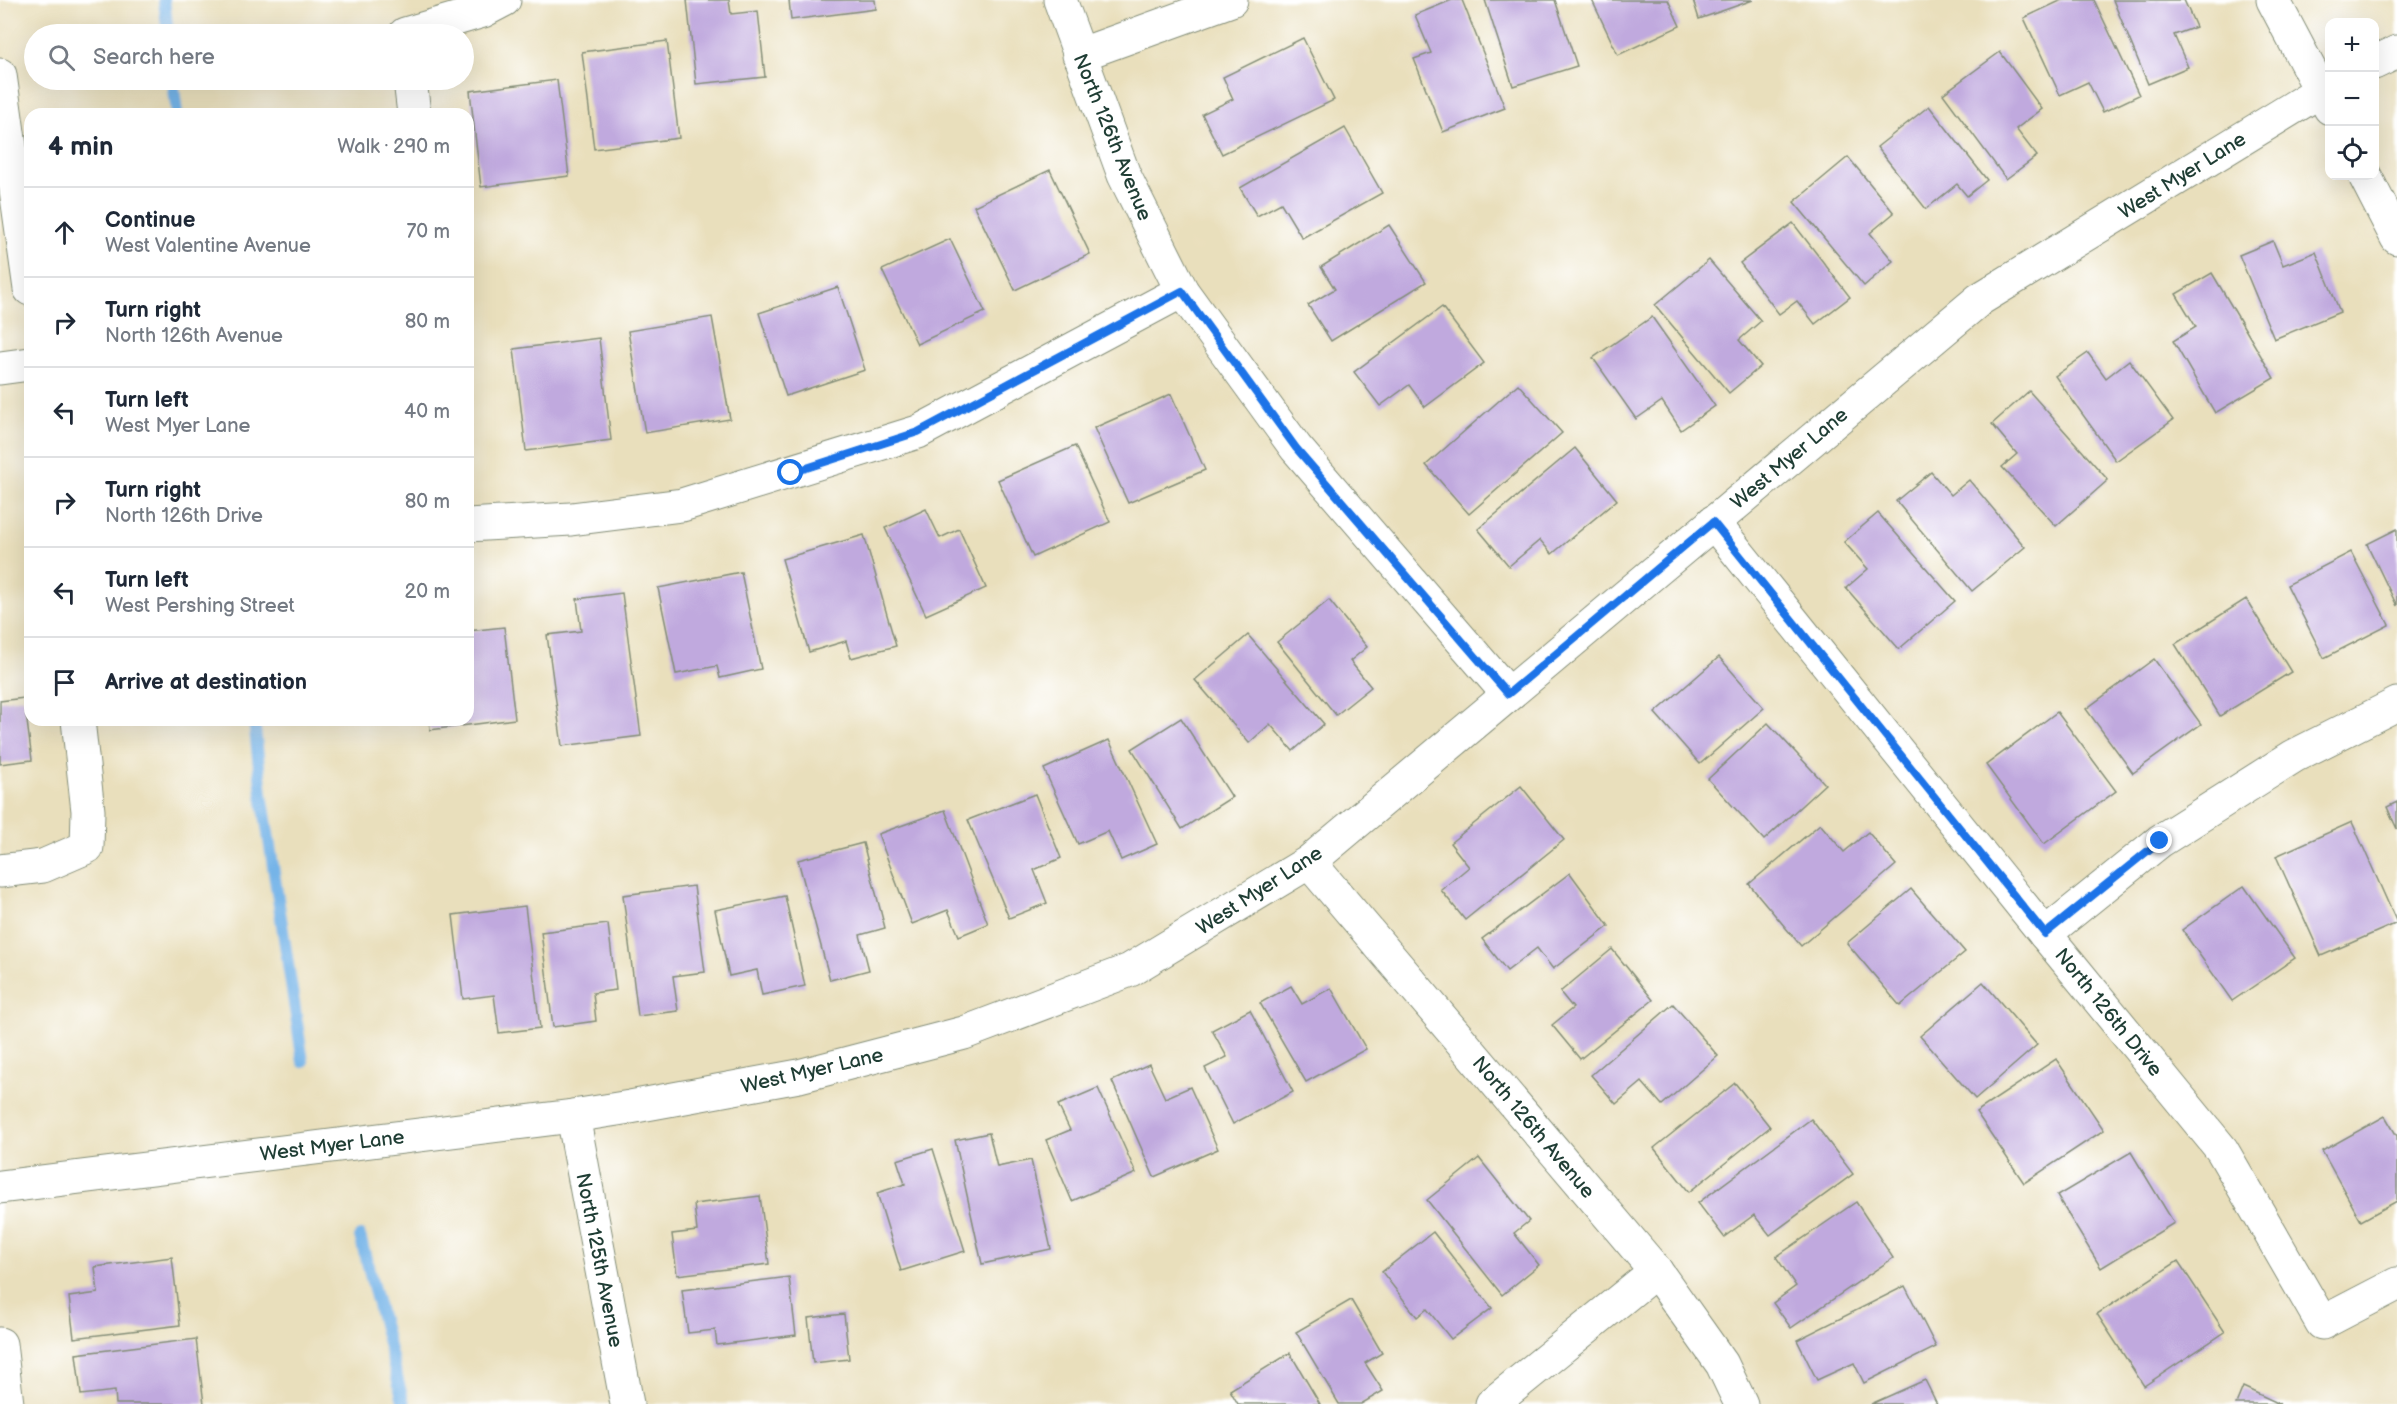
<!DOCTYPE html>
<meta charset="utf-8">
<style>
:root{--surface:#fff;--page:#f2f2f3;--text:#1f2937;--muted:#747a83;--line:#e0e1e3}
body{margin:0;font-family:"Balsamiq Sans",sans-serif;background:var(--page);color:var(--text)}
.controls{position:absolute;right:18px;top:18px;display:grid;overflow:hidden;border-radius:12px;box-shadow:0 6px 24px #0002}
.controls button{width:54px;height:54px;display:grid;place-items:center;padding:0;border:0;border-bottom:2px solid var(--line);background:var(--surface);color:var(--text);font:30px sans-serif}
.stop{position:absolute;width:18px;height:18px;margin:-14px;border:4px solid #1a73e8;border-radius:50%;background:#fff}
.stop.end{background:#1a73e8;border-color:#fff;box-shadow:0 2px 6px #0008}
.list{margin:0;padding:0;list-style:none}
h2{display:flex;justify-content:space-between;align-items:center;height:78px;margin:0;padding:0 24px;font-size:26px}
h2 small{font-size:20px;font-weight:400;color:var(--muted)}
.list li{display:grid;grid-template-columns:39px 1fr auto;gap:18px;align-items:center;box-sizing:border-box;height:90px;padding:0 24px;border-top:2px solid var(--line)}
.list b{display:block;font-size:22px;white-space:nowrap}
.list p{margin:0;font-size:20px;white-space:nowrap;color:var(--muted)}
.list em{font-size:20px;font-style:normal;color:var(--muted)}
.icon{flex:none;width:33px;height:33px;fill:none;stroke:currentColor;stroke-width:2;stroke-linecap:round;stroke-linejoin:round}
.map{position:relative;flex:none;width:2397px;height:1404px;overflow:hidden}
.search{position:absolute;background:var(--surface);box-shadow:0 6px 24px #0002;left:24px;top:24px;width:450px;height:66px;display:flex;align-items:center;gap:15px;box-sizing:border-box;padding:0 21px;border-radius:33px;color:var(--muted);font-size:22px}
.panel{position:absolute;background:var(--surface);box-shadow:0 6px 24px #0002;left:24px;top:108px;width:450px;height:618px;border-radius:18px}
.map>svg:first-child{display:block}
</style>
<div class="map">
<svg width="2397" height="1404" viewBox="0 0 2397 1404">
<rect width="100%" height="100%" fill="#fff"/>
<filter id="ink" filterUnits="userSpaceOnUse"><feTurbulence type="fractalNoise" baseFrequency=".0167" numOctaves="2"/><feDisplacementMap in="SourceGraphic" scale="12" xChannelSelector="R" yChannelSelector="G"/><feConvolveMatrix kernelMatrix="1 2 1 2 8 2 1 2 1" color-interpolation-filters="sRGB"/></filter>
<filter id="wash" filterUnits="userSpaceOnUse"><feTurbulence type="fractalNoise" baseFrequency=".008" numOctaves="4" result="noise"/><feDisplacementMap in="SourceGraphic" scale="24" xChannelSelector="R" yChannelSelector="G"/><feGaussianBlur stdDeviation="1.35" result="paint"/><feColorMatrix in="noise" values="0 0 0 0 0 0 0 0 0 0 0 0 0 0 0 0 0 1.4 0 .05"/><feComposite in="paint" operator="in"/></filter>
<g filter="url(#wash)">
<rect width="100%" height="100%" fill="#e9dfbc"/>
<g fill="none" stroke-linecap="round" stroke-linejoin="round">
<g stroke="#74b4e8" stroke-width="12">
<path d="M 164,0 L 168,34"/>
<path d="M 173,80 L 177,114"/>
<path d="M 254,720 L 262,794 L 303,1062"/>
<path d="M 360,1236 L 404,1404"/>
</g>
</g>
<g id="blocks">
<g fill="#c0a9de">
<path d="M 687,0 L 729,0 L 731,14 L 758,11 L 765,77 L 696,84 Z"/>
<path d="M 789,0 L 875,0 L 876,9 L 791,20 Z"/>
<path d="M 1452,0 L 1462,0 L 1505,108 L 1443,132 L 1414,59 L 1431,53 L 1415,15 Z"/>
<path d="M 1485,0 L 1555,0 L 1577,66 L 1513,86 Z"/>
<path d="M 1592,0 L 1668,0 L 1680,26 L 1618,55 Z"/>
<path d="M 1693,0 L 1753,0 L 1699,19 Z"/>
<path d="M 2062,0 L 2094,0 L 2139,95 L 2103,112 L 2088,82 L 2060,95 L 2024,18 Z"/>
<path d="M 2113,0 L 2184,0 L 2196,27 L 2174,35 L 2188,67 L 2148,84 Z"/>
<path d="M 1303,38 L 1334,100 L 1222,154 L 1202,114 L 1233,99 L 1223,77 Z"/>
<path d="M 667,41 L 679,138 L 594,149 L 582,52 Z"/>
<path d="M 2000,52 L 2042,109 L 2016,129 L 2037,156 L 2006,179 L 1943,94 Z"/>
<path d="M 557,80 L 569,176 L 481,187 L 470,91 Z"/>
<path d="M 1929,106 L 1987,180 L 1967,196 L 1957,184 L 1926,209 L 1877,147 Z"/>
<path d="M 1345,128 L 1382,193 L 1302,238 L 1281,203 L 1257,216 L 1240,188 Z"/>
<path d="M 1848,157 L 1894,213 L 1870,233 L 1893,261 L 1864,286 L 1794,202 Z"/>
<path d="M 1050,170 L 1090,254 L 1015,290 L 974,206 Z"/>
<path d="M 1793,223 L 1850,297 L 1815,324 L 1797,301 L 1779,314 L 1740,263 Z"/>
<path d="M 1389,225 L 1426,282 L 1331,341 L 1308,305 L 1335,289 L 1321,267 Z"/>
<path d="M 950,239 L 985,312 L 917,344 L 882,270 Z"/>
<path d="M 2273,241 L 2283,265 L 2316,252 L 2340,312 L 2274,339 L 2239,255 Z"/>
<path d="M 1709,260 L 1761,321 L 1739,340 L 1761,366 L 1729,393 L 1655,305 Z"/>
<path d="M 2212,273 L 2274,378 L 2215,413 L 2173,341 L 2196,327 L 2176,294 Z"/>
<path d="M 838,287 L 865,370 L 786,396 L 759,313 Z"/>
<path d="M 1442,307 L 1484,363 L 1425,407 L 1409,385 L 1380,406 L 1354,372 Z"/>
<path d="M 712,317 L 730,419 L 645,433 L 628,331 Z"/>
<path d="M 1652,317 L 1715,406 L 1681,430 L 1662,401 L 1636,419 L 1593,358 Z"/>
<path d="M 599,338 L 611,440 L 526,451 L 514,349 Z"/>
<path d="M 2088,353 L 2106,378 L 2129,360 L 2173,420 L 2116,461 L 2055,376 Z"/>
<path d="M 1518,384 L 1562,433 L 1469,514 L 1426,465 Z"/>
<path d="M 2029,391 L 2108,480 L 2056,526 L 2002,467 L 2017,454 L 1992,424 Z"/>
<path d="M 1171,394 L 1205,470 L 1128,503 L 1094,428 Z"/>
<path d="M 1075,446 L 1110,522 L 1033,557 L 998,480 Z"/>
<path d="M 1575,448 L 1617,500 L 1552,554 L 1540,540 L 1509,566 L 1478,529 Z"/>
<path d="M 1931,472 L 1951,495 L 1969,480 L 2025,547 L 1972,591 L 1896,501 Z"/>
<path d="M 926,509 L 940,538 L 959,529 L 986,588 L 926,615 L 885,528 Z"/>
<path d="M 1878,513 L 1955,601 L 1899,649 L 1846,588 L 1868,569 L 1844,542 Z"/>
<path d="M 2397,529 L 2397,606 L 2367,544 Z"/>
<path d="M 864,535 L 896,646 L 851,658 L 846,641 L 809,652 L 782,559 Z"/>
<path d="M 2351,552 L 2389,625 L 2324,658 L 2287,585 Z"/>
<path d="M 741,572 L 761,669 L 720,678 L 717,666 L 676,674 L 658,588 Z"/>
<path d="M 622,593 L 641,736 L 562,746 L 547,635 L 581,631 L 577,599 Z"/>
<path d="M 2246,599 L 2291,672 L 2220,716 L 2175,644 Z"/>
<path d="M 1329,600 L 1367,647 L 1350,661 L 1371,687 L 1336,715 L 1277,642 Z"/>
<path d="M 504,627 L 515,719 L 430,730 L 429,720 L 468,720 L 468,631 Z"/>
<path d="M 1248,635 L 1324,724 L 1293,751 L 1270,724 L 1249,743 L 1195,680 Z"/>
<path d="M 1719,657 L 1764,708 L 1700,764 L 1655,713 Z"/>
<path d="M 2154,659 L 2201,724 L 2133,773 L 2086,709 Z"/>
<path d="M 24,698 L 32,760 L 0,764 L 0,701 Z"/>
<path d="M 2057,712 L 2116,791 L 2044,844 L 1986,765 Z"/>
<path d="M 1181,718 L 1232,797 L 1182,829 L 1132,749 Z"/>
<path d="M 1768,723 L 1825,784 L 1764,840 L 1708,779 Z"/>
<path d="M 1109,740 L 1157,844 L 1121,860 L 1108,831 L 1078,844 L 1044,769 Z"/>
<path d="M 1521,786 L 1564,840 L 1465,920 L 1441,890 L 1469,867 L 1450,843 Z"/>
<path d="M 1035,794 L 1061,858 L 1034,870 L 1047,903 L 1009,918 L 968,820 Z"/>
<path d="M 2397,802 L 2397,829 L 2387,807 Z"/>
<path d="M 945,810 L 988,924 L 959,936 L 948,910 L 912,924 L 878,834 Z"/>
<path d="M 2352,822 L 2397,923 L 2321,956 L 2276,856 Z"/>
<path d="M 1820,824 L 1844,852 L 1868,832 L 1896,865 L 1801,946 L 1749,884 Z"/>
<path d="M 863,843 L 885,928 L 860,935 L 869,970 L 830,980 L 798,860 Z"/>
<path d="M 1570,873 L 1609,926 L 1553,969 L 1537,948 L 1507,971 L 1482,939 Z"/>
<path d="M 694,886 L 705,972 L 673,976 L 678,1011 L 638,1016 L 623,895 Z"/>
<path d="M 2244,886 L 2295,958 L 2232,1001 L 2182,930 Z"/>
<path d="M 1911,889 L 1965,952 L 1900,1006 L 1847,943 Z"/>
<path d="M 785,896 L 805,986 L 762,995 L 757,970 L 729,976 L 715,910 Z"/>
<path d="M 525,906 L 540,1028 L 499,1033 L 494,995 L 463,999 L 453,915 Z"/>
<path d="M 608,924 L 616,990 L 593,993 L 596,1021 L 553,1027 L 541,932 Z"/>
<path d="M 1612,949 L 1653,1000 L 1580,1059 L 1552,1025 L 1573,1008 L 1560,992 Z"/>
<path d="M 1983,982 L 2037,1045 L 1975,1099 L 1920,1036 Z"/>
<path d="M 1291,986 L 1302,1004 L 1331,988 L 1366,1049 L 1306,1082 L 1260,1003 Z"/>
<path d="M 1673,1004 L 1718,1056 L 1662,1105 L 1642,1082 L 1616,1104 L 1591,1075 Z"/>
<path d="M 1250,1010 L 1293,1092 L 1233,1124 L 1205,1068 L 1227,1057 L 1212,1030 Z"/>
<path d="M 2056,1059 L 2104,1130 L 2024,1183 L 1976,1112 Z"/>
<path d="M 1149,1064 L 1165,1098 L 1190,1087 L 1218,1149 L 1154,1177 L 1112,1081 Z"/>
<path d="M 1735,1083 L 1770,1127 L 1689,1192 L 1654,1148 Z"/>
<path d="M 1098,1088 L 1136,1173 L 1072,1201 L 1046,1140 L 1070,1130 L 1058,1105 Z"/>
<path d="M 2385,1116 L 2397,1136 L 2397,1201 L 2361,1221 L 2322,1151 Z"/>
<path d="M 1811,1119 L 1853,1174 L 1770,1235 L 1754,1215 L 1724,1237 L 1698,1203 Z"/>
<path d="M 989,1133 L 997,1167 L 1031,1160 L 1051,1249 L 982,1264 L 955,1140 Z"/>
<path d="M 933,1149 L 965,1251 L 901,1271 L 877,1193 L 905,1184 L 897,1160 Z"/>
<path d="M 2131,1152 L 2174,1223 L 2101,1268 L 2057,1196 Z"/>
<path d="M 1479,1158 L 1529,1221 L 1514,1233 L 1539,1265 L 1502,1295 L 1427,1200 Z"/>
<path d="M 760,1196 L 769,1264 L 677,1275 L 672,1234 L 697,1231 L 694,1204 Z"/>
<path d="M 1856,1202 L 1893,1258 L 1791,1328 L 1773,1303 L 1796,1286 L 1776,1257 Z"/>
<path d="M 1433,1232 L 1492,1308 L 1451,1339 L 1427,1309 L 1417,1317 L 1382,1272 Z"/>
<path d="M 172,1257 L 180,1325 L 74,1338 L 69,1297 L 98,1293 L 95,1267 Z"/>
<path d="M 2178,1261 L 2225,1332 L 2144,1386 L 2097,1314 Z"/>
<path d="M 789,1277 L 796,1335 L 717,1345 L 715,1330 L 688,1333 L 682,1290 Z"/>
<path d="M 1905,1286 L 1936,1347 L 1864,1383 L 1854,1363 L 1817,1380 L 1797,1340 Z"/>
<path d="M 1351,1300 L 1382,1353 L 1365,1363 L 1383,1391 L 1361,1404 L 1339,1404 L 1296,1332 Z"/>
<path d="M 844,1314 L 849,1359 L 813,1363 L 808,1318 Z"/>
<path d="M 196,1339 L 204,1404 L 116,1404 L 115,1391 L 81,1395 L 76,1354 Z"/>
<path d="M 1290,1353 L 1320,1404 L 1238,1404 L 1230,1390 Z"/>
<path d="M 1925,1380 L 1937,1404 L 1871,1404 Z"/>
<path d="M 2243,1387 L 2280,1404 L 2236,1404 Z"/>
</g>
</g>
</g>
<g filter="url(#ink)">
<use href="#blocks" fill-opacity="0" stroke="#848e78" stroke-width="1.5"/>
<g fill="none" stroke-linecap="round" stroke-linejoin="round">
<defs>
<g id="street">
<path d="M 1060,0 L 1124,175 L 1182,291 L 1296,448 L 1508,694"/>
<path d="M 405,34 L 483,11 L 504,0"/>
<path d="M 1079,55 L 1231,0"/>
<path d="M 2374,63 L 2397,52"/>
<path d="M 0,75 L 30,289"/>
<path d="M 410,80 L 414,114"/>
<path d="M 0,368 L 30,364"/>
<path d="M 1713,522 L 2045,934 L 2222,1150 L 2322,1323 L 2397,1284"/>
<path d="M 468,525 L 571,519 L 682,505 L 918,432 L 1182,291"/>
<path d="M 1309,862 L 1656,1271 L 1722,1364 L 1741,1404"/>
<path d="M 0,871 L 43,866 L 87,847 L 88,811 L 78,720"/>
<path d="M 2045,934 L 2160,841 L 2294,756 L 2397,704"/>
<path d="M 573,1116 L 627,1404"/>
<path d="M 0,1187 L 573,1116 L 630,1107 L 799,1076 L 964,1033 L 1130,970 L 1309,862 L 1980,299 L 2330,85"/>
<path d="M 0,1344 L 7,1404"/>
<path d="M 1492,1404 L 1656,1271"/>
</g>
<g id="secondary">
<path d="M 2273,0 L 2330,108"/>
<path d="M 2365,176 L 2397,238"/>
</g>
</defs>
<use href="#street" stroke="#848e78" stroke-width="35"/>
<use href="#secondary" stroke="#848e78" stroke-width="35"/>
<use href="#street" stroke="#fff" stroke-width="33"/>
<use href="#secondary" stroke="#fff" stroke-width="33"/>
</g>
</g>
<g fill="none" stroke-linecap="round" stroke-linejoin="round" filter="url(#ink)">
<path stroke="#1a73e8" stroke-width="8" d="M 791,473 L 918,432 L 1182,291 L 1296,448 L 1508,694 L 1713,522 L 2045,934 L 2160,841"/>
</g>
<g text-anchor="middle" stroke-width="5" stroke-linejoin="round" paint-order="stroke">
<g font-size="20" fill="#1f3d34" stroke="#fff">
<text transform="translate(1113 137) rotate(68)" y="7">North 126th Avenue</text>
<text transform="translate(2182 175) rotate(-32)" y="7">West Myer Lane</text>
<text transform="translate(1789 458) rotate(-40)" y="7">West Myer Lane</text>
<text transform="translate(1259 890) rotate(-33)" y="7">West Myer Lane</text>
<text transform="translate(2109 1012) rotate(51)" y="7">North 126th Drive</text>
<text transform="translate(812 1070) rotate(-13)" y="7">West Myer Lane</text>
<text transform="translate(1534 1127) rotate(50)" y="7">North 126th Avenue</text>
<text transform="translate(332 1145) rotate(-7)" y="7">West Myer Lane</text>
<text transform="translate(600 1260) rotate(79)" y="7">North 125th Avenue</text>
</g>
</g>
</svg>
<div class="controls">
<button>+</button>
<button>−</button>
<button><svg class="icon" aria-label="locate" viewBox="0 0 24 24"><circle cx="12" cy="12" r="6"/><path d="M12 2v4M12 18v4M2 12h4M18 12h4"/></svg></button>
</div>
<div class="stop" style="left:791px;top:473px"></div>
<div class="stop end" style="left:2160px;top:841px"></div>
<div class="search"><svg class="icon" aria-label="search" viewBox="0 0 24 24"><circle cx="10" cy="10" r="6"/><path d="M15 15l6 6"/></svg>Search here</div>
<section class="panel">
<h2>4 min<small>Walk · 290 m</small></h2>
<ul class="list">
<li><svg class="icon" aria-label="ahead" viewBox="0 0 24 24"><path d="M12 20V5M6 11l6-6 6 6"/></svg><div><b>Continue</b><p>West Valentine Avenue</p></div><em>70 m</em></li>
<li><svg class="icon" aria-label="right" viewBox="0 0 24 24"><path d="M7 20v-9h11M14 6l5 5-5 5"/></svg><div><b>Turn right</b><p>North 126th Avenue</p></div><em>80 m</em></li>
<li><svg class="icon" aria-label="left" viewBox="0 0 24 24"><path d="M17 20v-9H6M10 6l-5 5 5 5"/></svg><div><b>Turn left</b><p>West Myer Lane</p></div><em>40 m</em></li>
<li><svg class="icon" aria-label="right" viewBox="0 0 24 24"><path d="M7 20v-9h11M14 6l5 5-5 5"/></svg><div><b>Turn right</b><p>North 126th Drive</p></div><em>80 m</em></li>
<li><svg class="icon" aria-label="left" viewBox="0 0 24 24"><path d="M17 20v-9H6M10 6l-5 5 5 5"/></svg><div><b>Turn left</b><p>West Pershing Street</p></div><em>20 m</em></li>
<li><svg class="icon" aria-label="arrive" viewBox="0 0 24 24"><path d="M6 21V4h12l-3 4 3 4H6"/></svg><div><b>Arrive at destination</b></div></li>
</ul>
</section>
</div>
